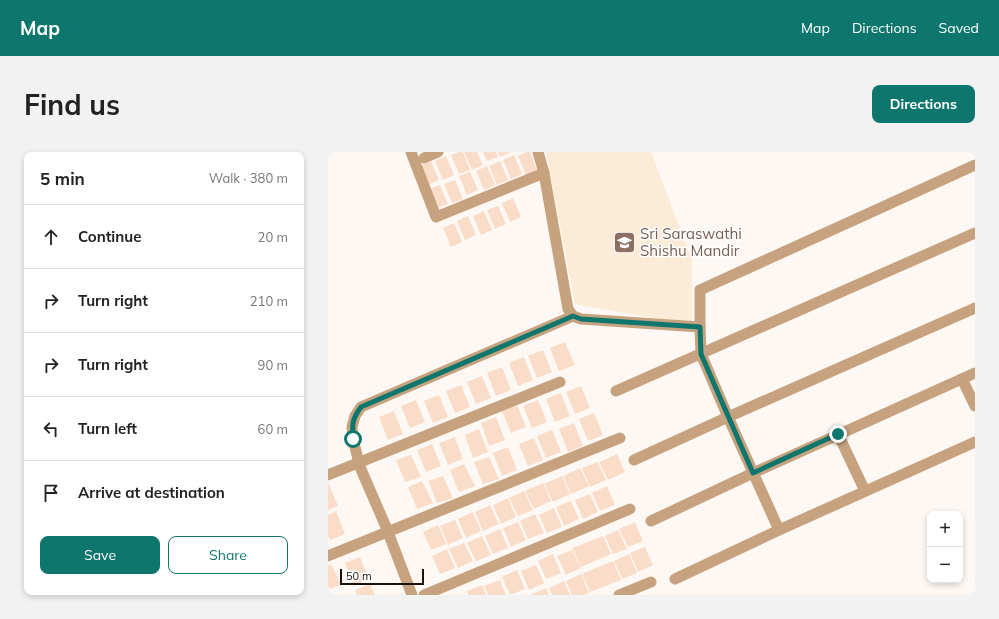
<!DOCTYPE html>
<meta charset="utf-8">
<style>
:root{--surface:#fff;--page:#f2f2f2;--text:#222;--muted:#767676;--line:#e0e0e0;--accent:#0f766e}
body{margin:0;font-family:Mulish,sans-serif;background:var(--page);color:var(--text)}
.controls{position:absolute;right:12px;bottom:12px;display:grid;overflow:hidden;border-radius:8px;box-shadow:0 2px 6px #0003}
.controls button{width:36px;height:36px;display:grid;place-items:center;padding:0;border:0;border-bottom:1px solid var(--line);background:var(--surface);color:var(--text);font:20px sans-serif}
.scale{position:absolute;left:12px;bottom:10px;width:84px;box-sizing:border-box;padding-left:4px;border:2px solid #191108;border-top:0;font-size:11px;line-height:14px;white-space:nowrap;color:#191108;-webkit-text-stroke:3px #fff;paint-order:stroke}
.stop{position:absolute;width:12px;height:12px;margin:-9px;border:3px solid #0f766e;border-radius:50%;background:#fff}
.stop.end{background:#0f766e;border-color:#fff;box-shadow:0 1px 4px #0008}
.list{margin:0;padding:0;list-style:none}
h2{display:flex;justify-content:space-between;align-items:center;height:52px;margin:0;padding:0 16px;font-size:17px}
h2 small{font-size:13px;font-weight:400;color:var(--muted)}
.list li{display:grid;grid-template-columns:26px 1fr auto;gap:12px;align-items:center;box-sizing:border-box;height:64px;padding:0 16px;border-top:1px solid var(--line)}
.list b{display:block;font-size:15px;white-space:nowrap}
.list em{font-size:13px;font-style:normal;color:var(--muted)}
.actions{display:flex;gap:8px;padding:12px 16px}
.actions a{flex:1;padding:9px 0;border:1px solid var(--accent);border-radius:8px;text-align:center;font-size:14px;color:var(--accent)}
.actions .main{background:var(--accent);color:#fff}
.icon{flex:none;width:22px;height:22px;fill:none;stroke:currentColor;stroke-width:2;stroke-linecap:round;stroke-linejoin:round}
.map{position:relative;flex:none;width:647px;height:443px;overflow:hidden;border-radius:8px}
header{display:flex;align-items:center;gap:24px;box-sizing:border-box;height:56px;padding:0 20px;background:var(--accent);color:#fff}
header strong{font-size:19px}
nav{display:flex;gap:22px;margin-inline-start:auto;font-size:14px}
.intro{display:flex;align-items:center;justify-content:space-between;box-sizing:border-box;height:96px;padding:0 24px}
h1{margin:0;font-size:28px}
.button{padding:10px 18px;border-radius:8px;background:var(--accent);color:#fff;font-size:14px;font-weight:700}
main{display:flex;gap:24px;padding:0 24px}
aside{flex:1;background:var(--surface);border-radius:8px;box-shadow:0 2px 6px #0003}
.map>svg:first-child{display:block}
</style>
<header>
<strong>Map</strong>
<nav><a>Map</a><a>Directions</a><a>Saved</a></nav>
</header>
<div class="intro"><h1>Find us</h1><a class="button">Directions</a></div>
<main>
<aside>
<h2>5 min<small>Walk · 380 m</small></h2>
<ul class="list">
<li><svg class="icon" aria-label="ahead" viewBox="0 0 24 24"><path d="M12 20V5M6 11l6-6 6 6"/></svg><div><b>Continue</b></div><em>20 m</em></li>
<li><svg class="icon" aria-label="right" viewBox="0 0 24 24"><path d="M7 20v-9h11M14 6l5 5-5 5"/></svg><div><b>Turn right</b></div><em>210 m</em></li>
<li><svg class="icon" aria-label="right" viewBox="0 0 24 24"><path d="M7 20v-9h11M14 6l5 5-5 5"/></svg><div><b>Turn right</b></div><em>90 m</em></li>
<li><svg class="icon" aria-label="left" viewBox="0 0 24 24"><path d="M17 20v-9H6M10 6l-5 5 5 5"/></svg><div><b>Turn left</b></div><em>60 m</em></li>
<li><svg class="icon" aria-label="arrive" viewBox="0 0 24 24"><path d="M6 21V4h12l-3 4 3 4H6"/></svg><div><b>Arrive at destination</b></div></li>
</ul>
<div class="actions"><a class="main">Save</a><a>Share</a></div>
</aside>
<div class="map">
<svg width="647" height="443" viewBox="0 0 647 443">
<rect width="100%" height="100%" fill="#fdf8f3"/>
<path fill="#fbebd7" d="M 218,0 L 323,0 L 364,108 L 364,173 L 247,152 Z"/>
<g fill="#faddc8">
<path d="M 131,0 L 135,0 L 142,18 L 131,22 L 123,3 Z"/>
<path d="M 136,0 L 149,0 L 155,13 L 144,18 Z"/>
<path d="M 155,0 L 168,0 L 170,5 L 159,9 Z"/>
<path d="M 170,0 L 183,0 L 172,5 Z"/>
<path d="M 199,0 L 202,0 L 209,18 L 198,23 L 190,4 Z"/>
<path d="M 186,3 L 194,22 L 183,27 L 175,8 Z"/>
<path d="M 118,4 L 126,23 L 115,28 L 107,9 Z"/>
<path d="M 103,9 L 111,28 L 100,33 L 92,14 Z"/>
<path d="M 172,9 L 180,28 L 169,33 L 161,14 Z"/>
<path d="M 159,14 L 167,33 L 156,38 L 148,19 Z"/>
<path d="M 142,20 L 150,38 L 139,43 L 131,24 Z"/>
<path d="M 127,28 L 135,47 L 124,51 L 116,32 Z"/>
<path d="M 112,33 L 120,52 L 109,56 L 101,37 Z"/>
<path d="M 185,46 L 193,65 L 182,70 L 174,51 Z"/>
<path d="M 170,54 L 178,72 L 167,77 L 159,58 Z"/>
<path d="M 156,59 L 164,78 L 153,83 L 145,64 Z"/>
<path d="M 140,64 L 148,83 L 137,88 L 129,69 Z"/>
<path d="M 126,71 L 134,90 L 123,95 L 115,76 Z"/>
<path d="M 237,190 L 247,213 L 231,219 L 222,196 Z"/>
<path d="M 215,198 L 224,220 L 209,226 L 200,204 Z"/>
<path d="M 196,205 L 205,228 L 190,234 L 181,211 Z"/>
<path d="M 174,215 L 183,238 L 168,244 L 159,221 Z"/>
<path d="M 154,224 L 163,246 L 148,252 L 139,230 Z"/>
<path d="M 133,233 L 142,255 L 127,261 L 118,239 Z"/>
<path d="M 253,234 L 262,256 L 247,262 L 238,240 Z"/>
<path d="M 233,241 L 242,264 L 227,270 L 218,247 Z"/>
<path d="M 111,243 L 120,265 L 105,271 L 96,249 Z"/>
<path d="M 88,248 L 97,270 L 82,276 L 73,254 Z"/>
<path d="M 210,248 L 219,270 L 204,276 L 195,254 Z"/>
<path d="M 189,253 L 198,275 L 183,281 L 174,259 Z"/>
<path d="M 66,259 L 75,282 L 60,288 L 51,265 Z"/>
<path d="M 266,261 L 275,283 L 260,289 L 251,267 Z"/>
<path d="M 168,265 L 177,288 L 161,294 L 153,271 Z"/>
<path d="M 246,271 L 255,294 L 240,300 L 231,277 Z"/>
<path d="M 151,277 L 160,300 L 145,306 L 137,283 Z"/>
<path d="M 224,278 L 233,300 L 218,306 L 209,284 Z"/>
<path d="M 127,285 L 135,307 L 120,313 L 111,291 Z"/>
<path d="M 206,286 L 215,308 L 200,314 L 191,292 Z"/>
<path d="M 104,292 L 113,314 L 98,320 L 89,298 Z"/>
<path d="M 180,295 L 189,318 L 174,324 L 165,301 Z"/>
<path d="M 289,302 L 297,320 L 280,328 L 271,310 Z"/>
<path d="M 83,303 L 93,325 L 77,330 L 68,308 Z"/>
<path d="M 161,305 L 171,327 L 155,332 L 146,310 Z"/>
<path d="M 270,310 L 278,328 L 262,335 L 254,316 Z"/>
<path d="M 136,312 L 147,334 L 131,340 L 122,318 Z"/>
<path d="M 252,316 L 261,334 L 243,342 L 235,324 Z"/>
<path d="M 115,324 L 125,346 L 109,351 L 100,329 Z"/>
<path d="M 234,324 L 242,342 L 225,350 L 216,332 Z"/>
<path d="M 94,329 L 105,351 L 89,357 L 80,335 Z"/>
<path d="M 0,330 L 10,354 L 0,358 Z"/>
<path d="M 215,331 L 223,349 L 206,357 L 197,339 Z"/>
<path d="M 279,334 L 287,353 L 272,359 L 264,341 Z"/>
<path d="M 196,339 L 205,358 L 190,364 L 181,346 Z"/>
<path d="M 262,342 L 270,360 L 255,367 L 247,348 Z"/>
<path d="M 180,346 L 188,365 L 173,372 L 165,353 Z"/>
<path d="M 243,349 L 251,367 L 236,374 L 228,355 Z"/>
<path d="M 162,353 L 171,372 L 155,379 L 147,360 Z"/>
<path d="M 226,356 L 234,375 L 219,381 L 211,363 Z"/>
<path d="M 8,359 L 17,382 L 2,388 L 0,383 L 0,363 Z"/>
<path d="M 145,360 L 153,379 L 138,386 L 130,367 Z"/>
<path d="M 207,362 L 216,381 L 200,387 L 192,369 Z"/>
<path d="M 127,368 L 135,386 L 120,393 L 112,374 Z"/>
<path d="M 190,370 L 198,388 L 183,395 L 175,376 Z"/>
<path d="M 307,370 L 315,389 L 300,395 L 291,377 Z"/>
<path d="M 110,373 L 118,392 L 103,398 L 95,380 Z"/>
<path d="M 172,377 L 180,396 L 165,402 L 157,384 Z"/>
<path d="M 290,378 L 299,397 L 285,402 L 277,384 Z"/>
<path d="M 154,384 L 163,403 L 148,409 L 139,391 Z"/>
<path d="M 275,384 L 283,402 L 253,415 L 244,396 Z"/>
<path d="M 136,391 L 145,409 L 130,416 L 121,397 Z"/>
<path d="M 317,395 L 325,413 L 310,420 L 302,401 Z"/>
<path d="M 119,397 L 127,416 L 112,422 L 104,404 Z"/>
<path d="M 244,398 L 253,416 L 238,423 L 229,404 Z"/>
<path d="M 225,402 L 233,421 L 218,427 L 210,409 Z"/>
<path d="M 301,402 L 309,421 L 294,427 L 286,409 Z"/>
<path d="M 32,405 L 41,427 L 26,434 L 17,411 Z"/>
<path d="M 285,409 L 293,428 L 262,440 L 254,422 Z"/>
<path d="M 3,412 L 13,432 L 2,437 L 0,434 L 0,413 Z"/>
<path d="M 208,413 L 216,431 L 201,438 L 193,419 Z"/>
<path d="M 189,418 L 197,437 L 182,443 L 174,425 Z"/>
<path d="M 253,422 L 261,441 L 256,443 L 244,443 L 238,429 Z"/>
<path d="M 172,428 L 178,443 L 160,443 L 156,434 Z"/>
<path d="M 236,429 L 242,443 L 224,443 L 221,436 Z"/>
<path d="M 42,432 L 47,443 L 29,443 L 27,438 Z"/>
<path d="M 154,433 L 158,443 L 140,443 L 139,439 Z"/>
<path d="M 218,436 L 221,443 L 202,443 Z"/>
</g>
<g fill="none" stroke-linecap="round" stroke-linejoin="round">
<g stroke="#c7a27f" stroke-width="11">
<path d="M 83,0 L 108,65 L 216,21"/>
<path d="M 210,0 L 216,21 L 240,157 L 245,164 L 253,167 L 372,175 L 373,202 L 400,265 L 451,378"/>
<path d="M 96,6 L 110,0"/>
<path d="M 372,175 L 372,138 L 647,13"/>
<path d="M 634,227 L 647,254"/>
<path d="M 288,239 L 647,81"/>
<path d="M 510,282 L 537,339"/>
<path d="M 306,308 L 400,265 L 647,156"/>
<path d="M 0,323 L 232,230"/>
<path d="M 323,369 L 425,321 L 647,221"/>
<path d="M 0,404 L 292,286"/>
<path d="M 347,427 L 451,378 L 647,290"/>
<path d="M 84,443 L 58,375 L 32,315 L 25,287 L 24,275 L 27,264 L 33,255 L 245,164"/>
<path d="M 96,443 L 302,357"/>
<path d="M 291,443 L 323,430"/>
</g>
</g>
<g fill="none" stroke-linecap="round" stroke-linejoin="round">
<path stroke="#0f766e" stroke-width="5" d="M 25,287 C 24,272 24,267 33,255 L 245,164 L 253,167 L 372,175 L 373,202 L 425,321 L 510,282"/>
</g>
<defs>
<symbol id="school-square" viewBox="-11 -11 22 22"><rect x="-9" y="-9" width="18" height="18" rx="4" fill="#8d6e63" stroke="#fff"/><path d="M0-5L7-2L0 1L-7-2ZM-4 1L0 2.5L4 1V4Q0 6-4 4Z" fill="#fff"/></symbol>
</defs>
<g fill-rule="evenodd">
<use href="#school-square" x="284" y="78" width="25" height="25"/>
</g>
<g text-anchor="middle" stroke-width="3" stroke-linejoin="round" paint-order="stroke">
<g font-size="15" fill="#785e54" stroke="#fff" text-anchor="start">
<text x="312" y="87">Sri Saraswathi<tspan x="312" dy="17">Shishu Mandir</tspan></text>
</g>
</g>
</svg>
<div class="controls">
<button>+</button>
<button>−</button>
</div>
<div class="scale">50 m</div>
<div class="stop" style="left:25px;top:287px"></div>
<div class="stop end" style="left:510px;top:282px"></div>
</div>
</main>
